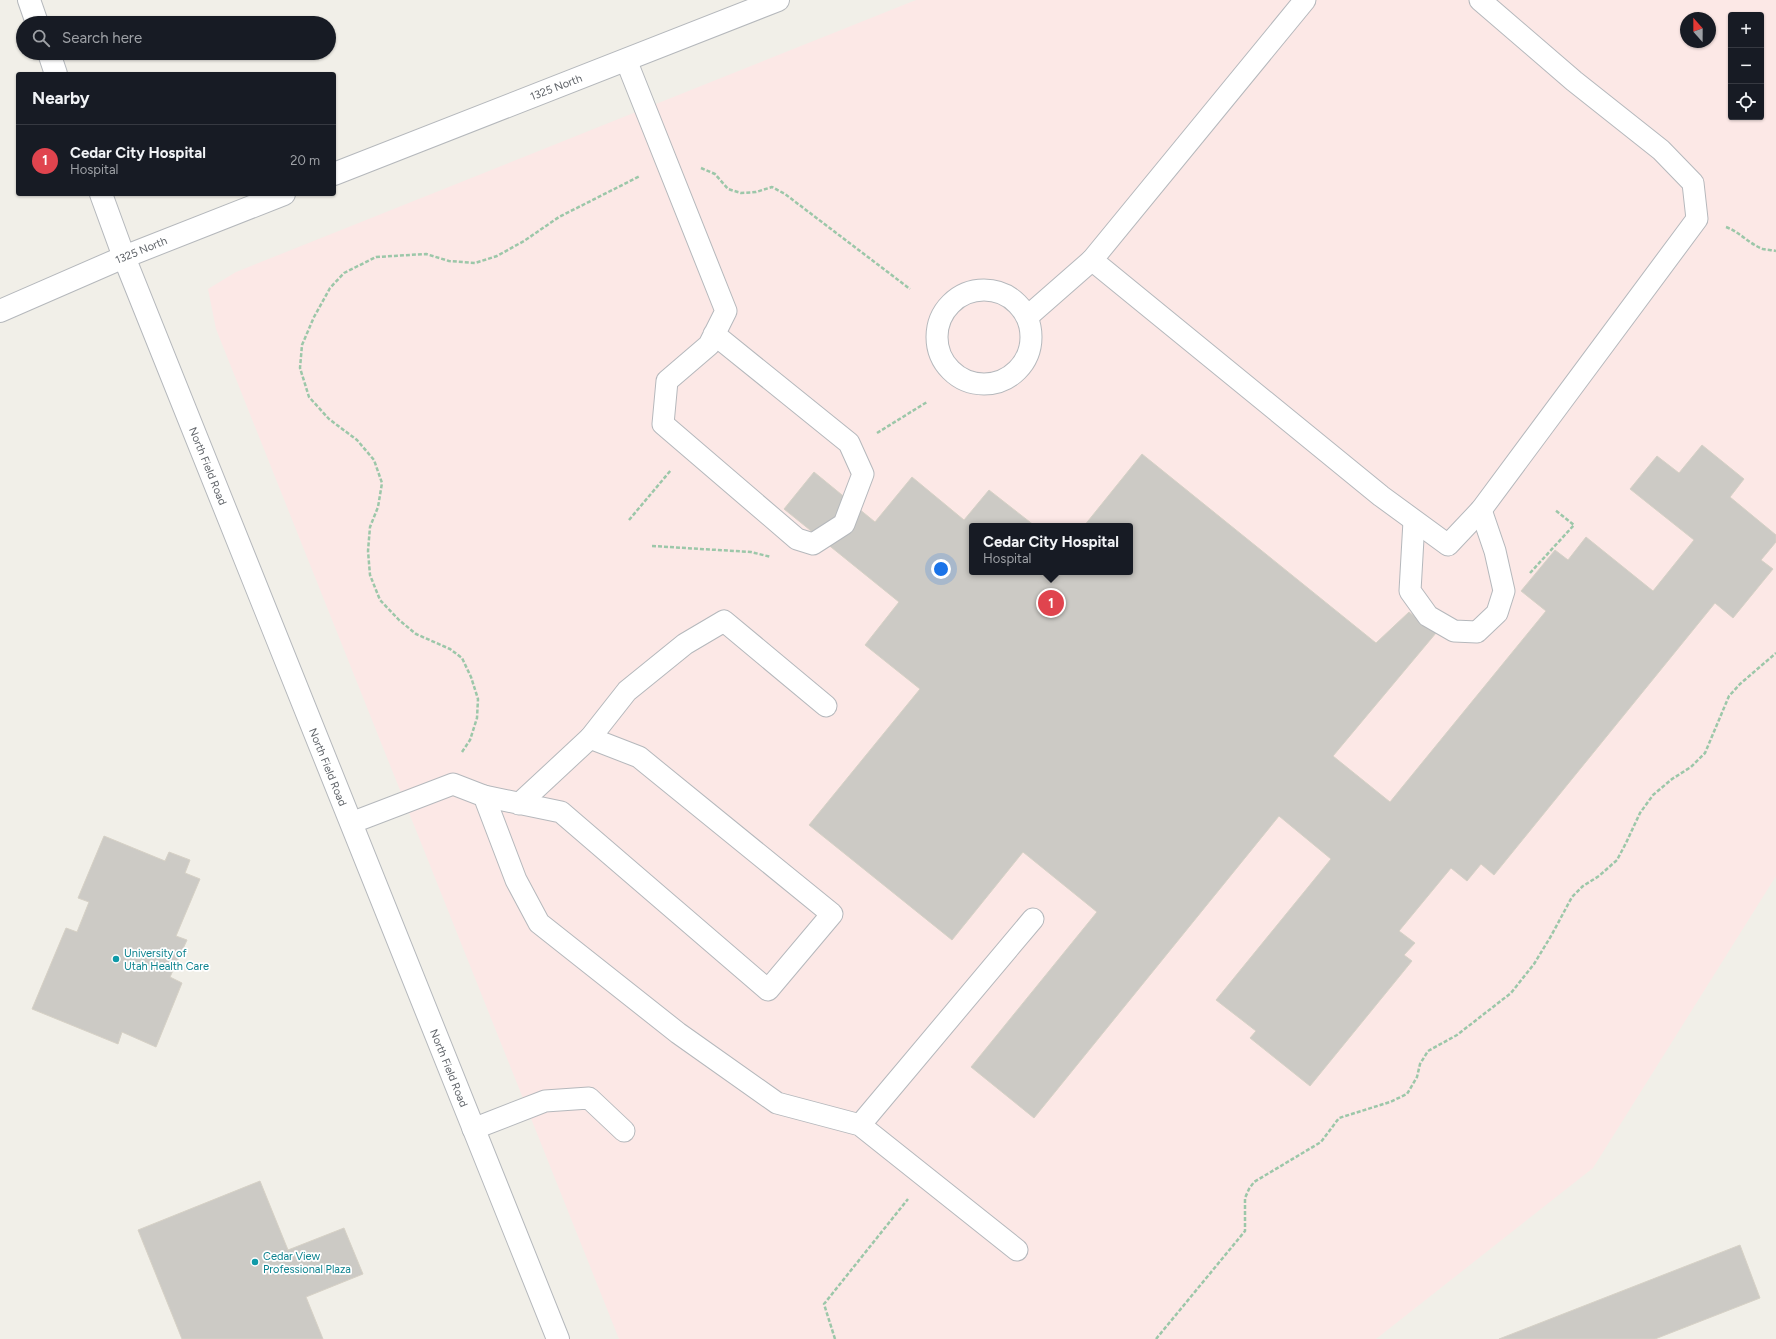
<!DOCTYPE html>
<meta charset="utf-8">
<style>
:root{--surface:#171b24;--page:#20242c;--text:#f1f3f6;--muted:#9ea1a6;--line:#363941;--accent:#ea4335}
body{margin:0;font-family:Figtree,sans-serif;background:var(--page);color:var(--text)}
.controls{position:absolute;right:12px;top:12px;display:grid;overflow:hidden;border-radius:4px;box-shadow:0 1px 3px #0004}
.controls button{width:36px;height:36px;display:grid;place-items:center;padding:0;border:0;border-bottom:1px solid var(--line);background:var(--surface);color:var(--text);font:20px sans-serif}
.compass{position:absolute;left:1680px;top:12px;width:36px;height:36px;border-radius:50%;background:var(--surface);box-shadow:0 1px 3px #0004;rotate:339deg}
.you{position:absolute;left:941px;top:569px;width:14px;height:14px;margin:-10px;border:3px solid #fff;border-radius:50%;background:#1a73e8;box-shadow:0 0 0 6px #1a73e833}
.badge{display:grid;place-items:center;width:26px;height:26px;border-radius:50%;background:var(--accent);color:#fff;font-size:13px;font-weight:700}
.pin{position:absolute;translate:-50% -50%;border:2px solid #fff;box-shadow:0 1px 4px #0006}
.popup{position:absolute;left:969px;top:523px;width:164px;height:52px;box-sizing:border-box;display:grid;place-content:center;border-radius:4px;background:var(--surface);filter:drop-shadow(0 1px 3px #0005);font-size:13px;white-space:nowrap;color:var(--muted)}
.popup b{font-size:15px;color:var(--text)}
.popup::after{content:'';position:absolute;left:50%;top:100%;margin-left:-8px;border:8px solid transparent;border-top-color:var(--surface)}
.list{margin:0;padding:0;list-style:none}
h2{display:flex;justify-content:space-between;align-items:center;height:52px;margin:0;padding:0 16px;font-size:17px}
h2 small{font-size:13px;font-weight:400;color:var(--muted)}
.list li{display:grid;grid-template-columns:26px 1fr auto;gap:12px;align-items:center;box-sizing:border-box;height:72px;padding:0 16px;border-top:1px solid var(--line)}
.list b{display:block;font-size:15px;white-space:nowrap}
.list p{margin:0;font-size:13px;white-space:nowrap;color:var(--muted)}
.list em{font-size:13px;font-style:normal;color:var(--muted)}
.icon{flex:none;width:22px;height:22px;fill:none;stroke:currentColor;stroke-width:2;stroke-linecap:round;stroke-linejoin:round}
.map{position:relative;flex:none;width:1776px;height:1339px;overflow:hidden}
.search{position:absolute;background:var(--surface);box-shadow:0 1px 3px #0004;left:16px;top:16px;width:320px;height:44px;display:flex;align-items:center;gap:10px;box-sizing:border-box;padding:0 14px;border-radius:22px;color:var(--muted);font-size:15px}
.panel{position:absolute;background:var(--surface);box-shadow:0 1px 3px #0004;left:16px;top:72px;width:320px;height:124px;border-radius:4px}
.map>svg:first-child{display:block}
</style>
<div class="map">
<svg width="1776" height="1339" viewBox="0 0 1776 1339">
<rect width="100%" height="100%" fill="#f1efe8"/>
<path fill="#fce8e6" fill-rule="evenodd" d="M 916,0 L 1776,0 L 1776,876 L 1593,1168 L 1376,1339 L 619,1339 L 216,329 L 208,289 L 236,272 ZM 1731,15 L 1761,15 L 1761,117 L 1731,117 ZM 1686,18 L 1710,18 L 1710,42 L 1686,42 ZM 972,526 L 1130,526 L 1130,572 L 972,572 Z"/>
<g fill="#cccac5" stroke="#d6d1c6">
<path d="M 1702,445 L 1744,479 L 1730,497 L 1776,535 L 1776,542 L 1761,560 L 1773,569 L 1733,618 L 1715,603 L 1494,875 L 1481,864 L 1467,881 L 1451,868 L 1399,931 L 1415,943 L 1404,955 L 1412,961 L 1310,1086 L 1250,1038 L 1256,1031 L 1216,1000 L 1331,859 L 1279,816 L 1034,1118 L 971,1067 L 1097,912 L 1023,852 L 952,940 L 809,825 L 920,689 L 865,645 L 899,602 L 784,509 L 814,472 L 875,522 L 912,477 L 964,520 L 989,490 L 1035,526 L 972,526 L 972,572 L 1130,572 L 1130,526 L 1084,526 L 1142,454 L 1376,643 L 1409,612 L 1436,633 L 1333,756 L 1390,802 L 1546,611 L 1521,591 L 1555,550 L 1568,560 L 1586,537 L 1653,591 L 1694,540 L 1630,489 L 1657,456 L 1679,473 Z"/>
<path d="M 104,836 L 165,861 L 169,852 L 190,860 L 185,873 L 200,879 L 176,936 L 187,940 L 170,977 L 182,983 L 156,1047 L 122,1032 L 118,1044 L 32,1009 L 66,928 L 77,932 L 89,902 L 78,898 Z"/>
<path d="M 260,1181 L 288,1250 L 344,1228 L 363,1274 L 306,1297 L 323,1339 L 182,1339 L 138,1230 Z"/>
<path d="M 1740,1245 L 1760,1298 L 1655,1339 L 1499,1339 Z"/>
</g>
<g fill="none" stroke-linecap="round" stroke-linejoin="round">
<defs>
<g id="service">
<path d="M 1305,0 L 1092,260 L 1381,496 L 1448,545 L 1481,510 L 1697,219 L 1693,183 L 1661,150 L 1574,81 L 1480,0"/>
<path d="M 626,60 L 726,311 L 709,345 L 667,381 L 663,424 L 797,539 L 813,544 L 844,524 L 863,474 L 849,443 L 714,334"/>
<circle cx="984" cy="337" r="47"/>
<path d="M 1027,317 L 1092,260"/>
<path d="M 1414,521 L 1410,591 L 1428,616 L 1454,631 L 1477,632 L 1497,613 L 1504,591 L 1495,551 L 1481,510"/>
<path d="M 590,738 L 627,691 L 685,644 L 724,621 L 826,706"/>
<path d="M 484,796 L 561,812 L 768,990 L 832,914 L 639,757 L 590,738 L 519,804"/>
<path d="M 351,823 L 453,784 L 484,796 L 516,880 L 539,923 L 678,1033 L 777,1103 L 860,1125 L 1017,1250"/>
<path d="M 860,1125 L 1033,919"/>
<path d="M 473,1129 L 545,1101 L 589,1098 L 624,1131"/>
</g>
<g id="minor">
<path d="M 334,174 L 778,0"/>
<path d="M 0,311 L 124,257 L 284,194"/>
</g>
<g id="tertiary">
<path d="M 29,0 L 37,23"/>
<path d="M 49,53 L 56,74"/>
<path d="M 101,194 L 124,257 L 558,1339"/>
</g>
</defs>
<use href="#service" stroke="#b5b8bc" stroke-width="23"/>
<use href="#minor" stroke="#b5b8bc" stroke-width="24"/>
<use href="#tertiary" stroke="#b5b8bc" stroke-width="24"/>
<g stroke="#9cc7a9" stroke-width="2.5" stroke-dasharray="4 2" stroke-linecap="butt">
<path d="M 701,168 L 715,174 L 728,189 L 741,193 L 756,192 L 772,187 L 785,194 L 910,289"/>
<path d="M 1726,227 C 1740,232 1749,244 1763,249 C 1767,250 1772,250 1776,251"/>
<path d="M 877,433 L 927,402"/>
<path d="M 629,520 L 671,470"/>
<path d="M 652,546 L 751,552 L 771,557"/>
<path d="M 1530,573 L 1574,525 L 1555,510"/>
<path d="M 462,752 L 470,740 L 477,718 L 478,699 L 471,677 L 462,658 L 450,649 L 416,634 L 399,620 L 380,600 L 370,575 L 368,551 L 370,527 L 378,507 L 382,483 L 374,460 L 357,440 L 329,419 L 309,397 L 300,368 L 302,345 L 314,317 L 330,288 L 344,273 L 376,257 L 426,254 L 449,261 L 475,263 L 497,256 L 524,241 L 559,217 L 640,176"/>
<path d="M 835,1339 L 824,1304 L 908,1199"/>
<path d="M 1156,1339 L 1245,1231 L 1245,1198 L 1249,1189 L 1254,1182 L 1321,1142 L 1339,1118 L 1390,1102 L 1407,1094 L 1417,1077 L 1420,1064 L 1428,1051 L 1457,1035 L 1511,993 L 1534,964 L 1551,936 L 1572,897 L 1583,886 L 1599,876 L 1617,860 L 1626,843 L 1640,813 L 1653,795 L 1672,779 L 1691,767 L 1705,753 L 1729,696 L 1740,684 L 1776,653"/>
</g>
<use href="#service" stroke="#fff" stroke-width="21"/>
<use href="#minor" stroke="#fff" stroke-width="22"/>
<use href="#tertiary" stroke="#fff" stroke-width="22"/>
</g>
<g fill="#0f9aa8" stroke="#fff" stroke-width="1.5">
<circle cx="116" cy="959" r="4"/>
<circle cx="255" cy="1262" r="4"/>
</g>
<g text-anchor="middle" stroke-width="3.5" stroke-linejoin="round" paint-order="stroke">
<g font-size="11" fill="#5f6368" stroke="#fff">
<text transform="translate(556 87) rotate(-21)" y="4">1325 North</text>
<text transform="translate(141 250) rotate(-22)" y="4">1325 North</text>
<text transform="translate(208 466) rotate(68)" y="4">North Field Road</text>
<text transform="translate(328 767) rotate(68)" y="4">North Field Road</text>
<text transform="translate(449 1068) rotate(68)" y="4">North Field Road</text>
</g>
<g font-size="11" fill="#0d838f" stroke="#fff" text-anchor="start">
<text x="124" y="957">University of<tspan x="124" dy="13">Utah Health Care</tspan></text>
<text x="263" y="1260">Cedar View<tspan x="263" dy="13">Professional Plaza</tspan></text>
</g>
</g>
</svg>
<div class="controls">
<button>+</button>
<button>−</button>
<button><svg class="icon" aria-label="locate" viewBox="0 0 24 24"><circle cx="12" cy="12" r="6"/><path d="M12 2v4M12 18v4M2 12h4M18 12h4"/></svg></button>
</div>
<svg class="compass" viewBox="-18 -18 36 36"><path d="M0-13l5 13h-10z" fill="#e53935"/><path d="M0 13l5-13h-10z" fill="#9ea1a6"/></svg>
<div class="you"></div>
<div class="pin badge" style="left:1051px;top:603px;background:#e0444e">1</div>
<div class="popup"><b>Cedar City Hospital</b>Hospital</div>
<div class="search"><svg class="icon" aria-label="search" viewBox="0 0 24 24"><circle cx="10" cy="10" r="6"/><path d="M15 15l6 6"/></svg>Search here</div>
<section class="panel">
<h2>Nearby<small></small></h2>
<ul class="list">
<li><span class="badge" style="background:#e0444e">1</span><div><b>Cedar City Hospital</b><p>Hospital</p></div><em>20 m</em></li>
</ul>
</section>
</div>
